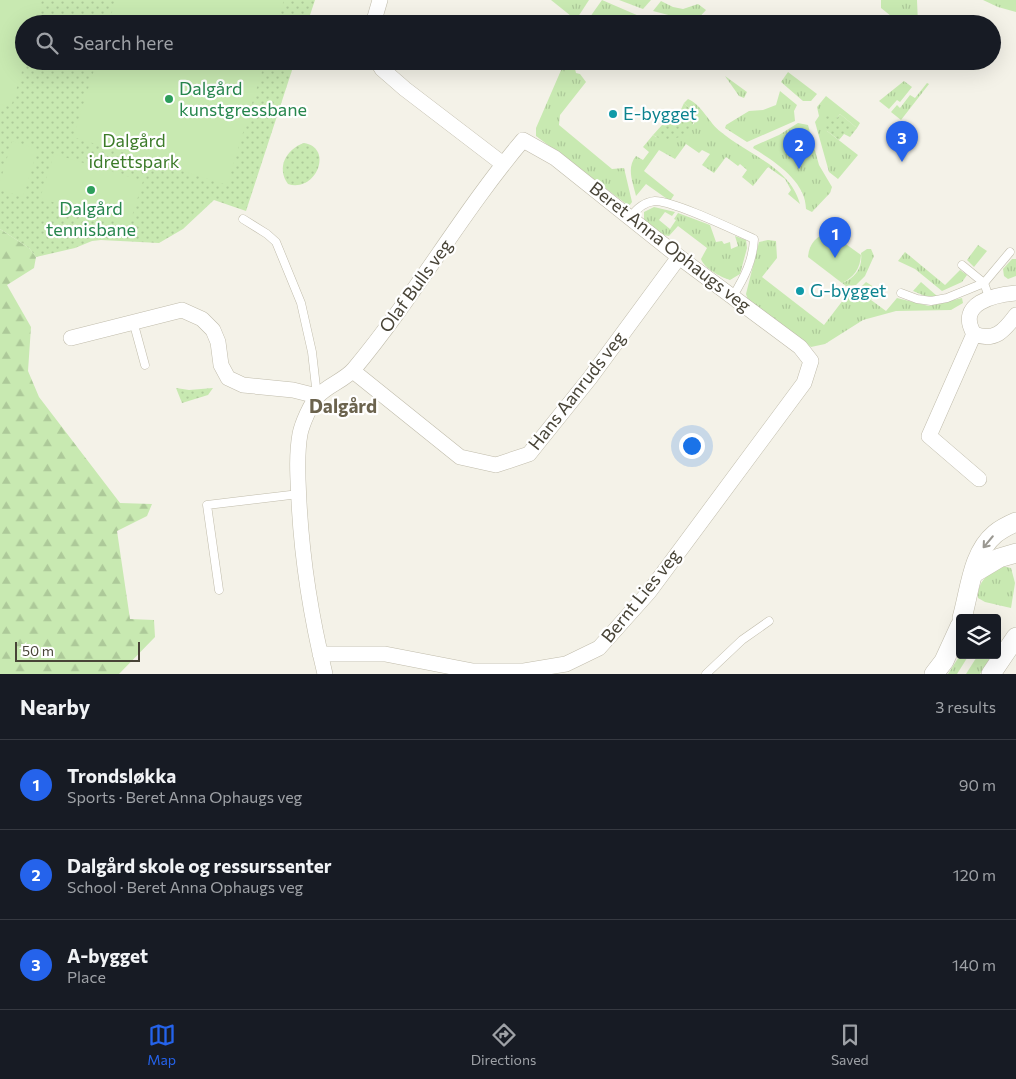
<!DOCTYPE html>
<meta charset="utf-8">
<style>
:root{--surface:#171b24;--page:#20242c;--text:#f1f3f6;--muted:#9ea1a6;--line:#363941;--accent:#2563eb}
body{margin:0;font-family:Commissioner,sans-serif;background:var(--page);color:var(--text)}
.controls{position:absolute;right:15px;bottom:15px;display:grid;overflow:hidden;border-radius:5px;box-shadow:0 5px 20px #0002}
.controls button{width:45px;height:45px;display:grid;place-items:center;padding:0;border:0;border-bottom:1px solid var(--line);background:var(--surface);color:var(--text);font:25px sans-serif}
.scale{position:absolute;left:15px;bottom:12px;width:125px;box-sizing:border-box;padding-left:5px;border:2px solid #484437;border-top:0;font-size:14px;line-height:18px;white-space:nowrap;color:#484437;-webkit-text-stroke:4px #fff;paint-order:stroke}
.you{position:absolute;left:691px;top:445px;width:18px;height:18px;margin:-12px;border:4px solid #fff;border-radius:50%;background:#1a73e8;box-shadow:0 0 0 8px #1a73e833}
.badge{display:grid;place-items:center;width:32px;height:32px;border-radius:50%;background:var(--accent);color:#fff;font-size:16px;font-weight:700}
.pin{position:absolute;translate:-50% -41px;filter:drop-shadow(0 1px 2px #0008)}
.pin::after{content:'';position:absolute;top:26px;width:18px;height:15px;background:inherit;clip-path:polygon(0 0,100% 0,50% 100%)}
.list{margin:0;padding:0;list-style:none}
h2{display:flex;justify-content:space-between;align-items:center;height:65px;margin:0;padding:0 20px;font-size:21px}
h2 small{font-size:16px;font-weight:400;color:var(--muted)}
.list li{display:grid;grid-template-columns:32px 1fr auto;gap:15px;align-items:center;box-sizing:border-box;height:90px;padding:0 20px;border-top:1px solid var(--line)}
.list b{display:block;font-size:19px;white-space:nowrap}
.list p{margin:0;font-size:16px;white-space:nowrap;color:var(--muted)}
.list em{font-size:16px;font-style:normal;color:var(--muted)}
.icon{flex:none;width:28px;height:28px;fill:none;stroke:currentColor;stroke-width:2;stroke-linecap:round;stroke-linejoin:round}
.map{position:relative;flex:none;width:1016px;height:674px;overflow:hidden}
.search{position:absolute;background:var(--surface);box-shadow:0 5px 20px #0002;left:15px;right:15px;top:15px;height:55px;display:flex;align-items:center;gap:12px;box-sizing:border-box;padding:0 18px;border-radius:28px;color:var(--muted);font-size:19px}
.sheet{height:335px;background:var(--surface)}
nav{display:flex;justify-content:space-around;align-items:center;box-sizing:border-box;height:70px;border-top:1px solid var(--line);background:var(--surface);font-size:14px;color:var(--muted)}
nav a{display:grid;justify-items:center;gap:2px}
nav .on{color:var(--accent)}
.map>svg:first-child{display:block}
</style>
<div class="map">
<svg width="1016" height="674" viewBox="0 0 1016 674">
<defs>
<pattern id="grass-tufts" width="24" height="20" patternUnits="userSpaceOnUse" patternTransform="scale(1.25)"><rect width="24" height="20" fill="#c8e9b1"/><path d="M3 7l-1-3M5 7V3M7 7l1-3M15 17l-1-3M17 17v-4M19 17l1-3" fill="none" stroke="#adc999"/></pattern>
<pattern id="forest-firs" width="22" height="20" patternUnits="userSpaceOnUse" patternTransform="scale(1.25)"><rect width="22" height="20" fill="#c8e9b1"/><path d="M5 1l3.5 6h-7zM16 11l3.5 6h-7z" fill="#adc999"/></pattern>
<pattern id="park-dots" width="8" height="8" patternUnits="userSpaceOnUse" patternTransform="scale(1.25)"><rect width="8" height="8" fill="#c8e9b1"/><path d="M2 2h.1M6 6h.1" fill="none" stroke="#adc999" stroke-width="1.8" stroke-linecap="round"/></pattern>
</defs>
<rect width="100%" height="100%" fill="#f4f2e8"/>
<g fill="url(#grass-tufts)">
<path d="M 551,0 L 589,0 L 576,20 Z"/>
<path d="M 602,0 L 639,16 L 645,24 L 621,24 L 616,20 L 612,24 L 585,24 Z"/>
<path d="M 619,0 L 651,0 L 643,9 Z"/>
<path d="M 881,0 L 917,0 L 918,24 L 901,24 L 881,8 Z"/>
<path d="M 983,0 L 1016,0 L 1016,12 L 998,7 Z"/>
<path d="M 661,1 L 673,7 L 683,9 L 698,4 L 706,10 L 695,22 L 653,11 Z"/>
<path d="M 565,61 L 593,61 L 575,69 L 576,73 L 580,74 L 586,82 L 560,115 L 559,125 L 612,169 L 624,168 L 632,202 L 629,206 L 536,136 L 536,128 Z"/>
<path d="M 788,72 L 817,94 L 811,101 L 803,101 L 781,82 Z"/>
<path d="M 725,76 L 747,92 L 744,98 L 739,96 Z"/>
<path d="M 904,81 L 912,87 L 900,102 L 897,100 L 889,109 L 879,101 Z"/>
<path d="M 927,83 L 929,84 L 901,120 L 891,112 L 897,105 L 900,108 L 910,95 L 915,98 Z"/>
<path d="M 780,91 L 797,105 L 794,111 L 795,121 L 747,142 L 725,128 L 726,125 L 749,111 L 763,110 L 776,105 Z"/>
<path d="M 826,96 L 860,123 L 857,128 L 840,114 L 827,131 L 858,155 L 838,179 L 829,172 L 815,122 L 819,116 L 817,107 Z"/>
<path d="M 688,99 C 702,105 709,123 721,132 C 747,154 790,167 800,204 L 788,194 L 791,190 L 785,179 L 768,167 L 753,186 L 742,177 L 747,170 L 740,164 L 738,166 L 726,157 L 714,173 L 702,165 L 710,154 L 702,150 L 699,153 L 686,144 L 675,159 L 659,150 L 644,171 L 674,195 L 670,201 L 646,184 L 636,196 C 633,182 626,168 636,156 L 643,160 L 649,152 L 643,147 L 653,135 L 656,137 L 694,124 L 695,114 L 684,103 Z"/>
<path d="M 798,123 L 808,125 L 819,165 L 832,187 L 830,193 L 812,212 L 806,209 C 806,181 774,161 753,148 L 754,146 L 779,135 Z"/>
<path d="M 654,207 L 675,212 L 672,216 L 665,212 L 659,220 L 670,229 L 676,220 L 674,219 L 678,213 L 710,225 L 716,242 L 722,241 L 724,244 L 730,242 L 731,249 L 738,246 L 735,236 L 746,240 L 747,248 L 740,274 L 730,280 C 720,277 704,268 701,259 L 707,248 L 678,226 L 669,236 L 663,235 L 644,220 L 644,212 Z"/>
<path d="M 768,240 L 776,241 L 777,258 L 762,277 L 824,325 L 850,291 L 858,290 L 866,282 L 877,289 L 871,300 L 886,311 L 897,298 L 929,306 L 962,298 L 963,303 L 951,310 L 896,311 L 863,320 L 825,344 L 811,347 L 748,300 L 746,294 L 759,242 Z"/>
<path d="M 978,245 L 987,251 L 974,267 L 967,260 Z"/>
<path d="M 867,249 L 871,249 L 874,256 L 865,276 L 856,285 L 846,286 L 842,283 C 855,278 863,268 861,253 Z"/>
<path d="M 905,252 L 945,285 L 960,270 L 967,275 L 962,282 L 942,291 L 915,269 L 898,261 Z"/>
<path d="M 1012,259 L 1016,259 L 1016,276 L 1008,279 L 1004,276 L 1003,269 Z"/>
<path d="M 921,282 L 937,296 L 925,296 L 913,291 Z"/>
<path d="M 1002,566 L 1011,568 L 1015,583 L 1011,608 L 985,602 L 978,598 C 977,581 989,573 1002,566 Z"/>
<path d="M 960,655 L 969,655 L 957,674 L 948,674 Z"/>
<path d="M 978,655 L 992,655 L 980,674 L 966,674 Z"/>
</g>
<path fill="url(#forest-firs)" d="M 0,229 L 29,248 L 36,257 L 34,268 L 7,285 L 31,327 L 28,371 L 39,397 L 120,503 L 152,504 L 147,516 L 117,531 L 130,619 L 154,620 L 155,637 L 119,674 L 0,674 Z"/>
<g fill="url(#park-dots)">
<path d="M 0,0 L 315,0 L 307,24 L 24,24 L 24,61 L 295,61 L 246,211 L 214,200 L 183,229 L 159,243 L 101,240 L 92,241 L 75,248 L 36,257 L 29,248 L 0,229 Z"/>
<path d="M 684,103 L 695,114 C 695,135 670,146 653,135 L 662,125 L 669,124 L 670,120 L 678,116 Z"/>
<path d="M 828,113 L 837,118 L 840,114 L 857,128 L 850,137 L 844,134 L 839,140 L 827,131 L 824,119 Z"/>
<path d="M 304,143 C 334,148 316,193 288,184 C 276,168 286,149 304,143 Z"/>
<path d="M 176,388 L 189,390 L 213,388 L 208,395 L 182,403 Z"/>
</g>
<g fill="#c8e9b1">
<path d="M 0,0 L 42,0 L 35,24 L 24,24 L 25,61 L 11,107 L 0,104 Z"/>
<path d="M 116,0 L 284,0 L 277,24 L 108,24 Z"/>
<path d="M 97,61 L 265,61 L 227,185 L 73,137 Z"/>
<path d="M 12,141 L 38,149 L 23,197 L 0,190 L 0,182 Z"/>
<path d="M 54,154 L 143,181 L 129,226 L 40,198 Z"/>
<path d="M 829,232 L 861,255 C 860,269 854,277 842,283 L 808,257 C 809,244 816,236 829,232 Z"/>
</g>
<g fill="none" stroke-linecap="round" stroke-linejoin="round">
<defs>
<g id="service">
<path d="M 630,218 C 636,209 644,202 655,201 C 674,201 734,230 754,239 C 753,261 744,278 733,296"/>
<path d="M 243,219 L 267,234 L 276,242 L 301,303 L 312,352 L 317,396"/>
<path d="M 962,265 L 984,283 L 989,297"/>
<path d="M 901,293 L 917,299 L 931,301 L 947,298 L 984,283 L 1010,252"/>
<path d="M 133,321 L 145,365"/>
<path d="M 219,590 L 207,505 L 299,494"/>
<path d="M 706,674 L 742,640 L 769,621"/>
</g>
<g id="minor">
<path d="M 373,24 L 380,0"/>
<path d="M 377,61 L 382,69 L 405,89 L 503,164"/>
<path d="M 1016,293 C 994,295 956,303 974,334 C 995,342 1004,331 1016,315"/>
<path d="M 974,334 L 929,436 L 979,479"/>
<path d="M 71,338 L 182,310 L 202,319 L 213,330 L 218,342 L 221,365 L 228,378 L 243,385 L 293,390 L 317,396"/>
<path d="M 353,371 L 460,457 L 496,465 L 529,454 L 590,378 L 679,257"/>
<path d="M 320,654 L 385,654 L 473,671 L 524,671 L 566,664 L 599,648 L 649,592 L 804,383 L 811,361 L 800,347 L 679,257 L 555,158 L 523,140 C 462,212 415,296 354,369 C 345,380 328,385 318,396 C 311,403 302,424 300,434 C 296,456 298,480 299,502 C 302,560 311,617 325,674"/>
</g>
<g id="tertiary">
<path d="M 974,573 L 999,558 L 1016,553"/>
<path d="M 962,618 C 970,590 972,553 995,534 C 1001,529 1009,525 1016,522"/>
<path d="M 934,674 L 944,661 L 960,626"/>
<path d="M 991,674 L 1016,637"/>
</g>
</defs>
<use href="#service" stroke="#c0bcab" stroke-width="9"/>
<use href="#minor" stroke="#c0bcab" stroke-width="16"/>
<use href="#tertiary" stroke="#c0bcab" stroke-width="20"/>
<use href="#service" stroke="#fff" stroke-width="8"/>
<use href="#minor" stroke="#fff" stroke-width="15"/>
<use href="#tertiary" stroke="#fff" stroke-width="19"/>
</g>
<defs><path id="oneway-shaft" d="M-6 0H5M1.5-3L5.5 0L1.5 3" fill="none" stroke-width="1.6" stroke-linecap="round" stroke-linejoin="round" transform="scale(1.25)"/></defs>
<use stroke="#9a9891" href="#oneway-shaft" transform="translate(988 542) rotate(130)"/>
<g fill="#2e9e5b" stroke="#fff" stroke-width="2">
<circle cx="169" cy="99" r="5"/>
<circle cx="91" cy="190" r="5"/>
</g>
<g fill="#0f9aa8" stroke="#fff" stroke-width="2">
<circle cx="613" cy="114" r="5"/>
<circle cx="800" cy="291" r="5"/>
</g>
<g text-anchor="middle" stroke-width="4.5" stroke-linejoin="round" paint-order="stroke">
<g font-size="18" fill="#27864d" stroke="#fff" text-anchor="start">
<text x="179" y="95">Dalgård<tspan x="179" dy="21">kunstgressbane</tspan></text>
<text x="91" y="215" text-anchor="middle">Dalgård<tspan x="91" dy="21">tennisbane</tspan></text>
</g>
<g font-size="18" fill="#0d838f" stroke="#fff" text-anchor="start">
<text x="623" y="120">E-bygget</text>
<text x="810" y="297">G-bygget</text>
</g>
<g font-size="18" fill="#3c7b29" stroke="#fff">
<text x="134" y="147">Dalgård<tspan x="134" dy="21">idrettspark</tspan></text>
</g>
<g font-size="18" fill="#484437" stroke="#fff">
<text transform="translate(670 247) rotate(38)" y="6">Beret Anna Ophaugs veg</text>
<text transform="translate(416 286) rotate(-54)" y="6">Olaf Bulls veg</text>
<text transform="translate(577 391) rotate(-52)" y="6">Hans Aanruds veg</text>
<text transform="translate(641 596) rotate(-51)" y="6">Bernt Lies veg</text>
</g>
<g font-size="19" font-weight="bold" fill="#6b634e" stroke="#fff">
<text x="343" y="413">Dalgård</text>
</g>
</g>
</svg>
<div class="controls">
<button><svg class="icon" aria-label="layers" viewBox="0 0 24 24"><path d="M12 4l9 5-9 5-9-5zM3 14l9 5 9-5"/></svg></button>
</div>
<div class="scale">50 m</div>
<div class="you"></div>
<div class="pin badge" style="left:835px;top:258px">1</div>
<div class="pin badge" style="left:799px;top:169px">2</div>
<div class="pin badge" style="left:902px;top:162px">3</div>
<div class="search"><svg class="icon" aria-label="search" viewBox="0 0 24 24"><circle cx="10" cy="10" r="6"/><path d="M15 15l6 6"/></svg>Search here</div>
</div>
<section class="sheet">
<h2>Nearby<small>3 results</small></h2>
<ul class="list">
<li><span class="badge">1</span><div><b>Trondsløkka</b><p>Sports · Beret Anna Ophaugs veg</p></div><em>90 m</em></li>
<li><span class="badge">2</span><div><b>Dalgård skole og ressurssenter</b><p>School · Beret Anna Ophaugs veg</p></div><em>120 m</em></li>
<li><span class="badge">3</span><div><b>A-bygget</b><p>Place</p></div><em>140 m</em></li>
</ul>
</section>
<nav>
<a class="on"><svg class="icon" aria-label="map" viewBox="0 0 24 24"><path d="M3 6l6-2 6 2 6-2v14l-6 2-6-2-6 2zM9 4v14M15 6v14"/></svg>Map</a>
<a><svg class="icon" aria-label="directions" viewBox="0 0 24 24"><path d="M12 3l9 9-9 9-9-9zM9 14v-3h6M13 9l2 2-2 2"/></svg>Directions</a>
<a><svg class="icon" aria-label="saved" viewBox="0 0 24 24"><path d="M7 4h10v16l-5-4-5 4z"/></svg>Saved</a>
</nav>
